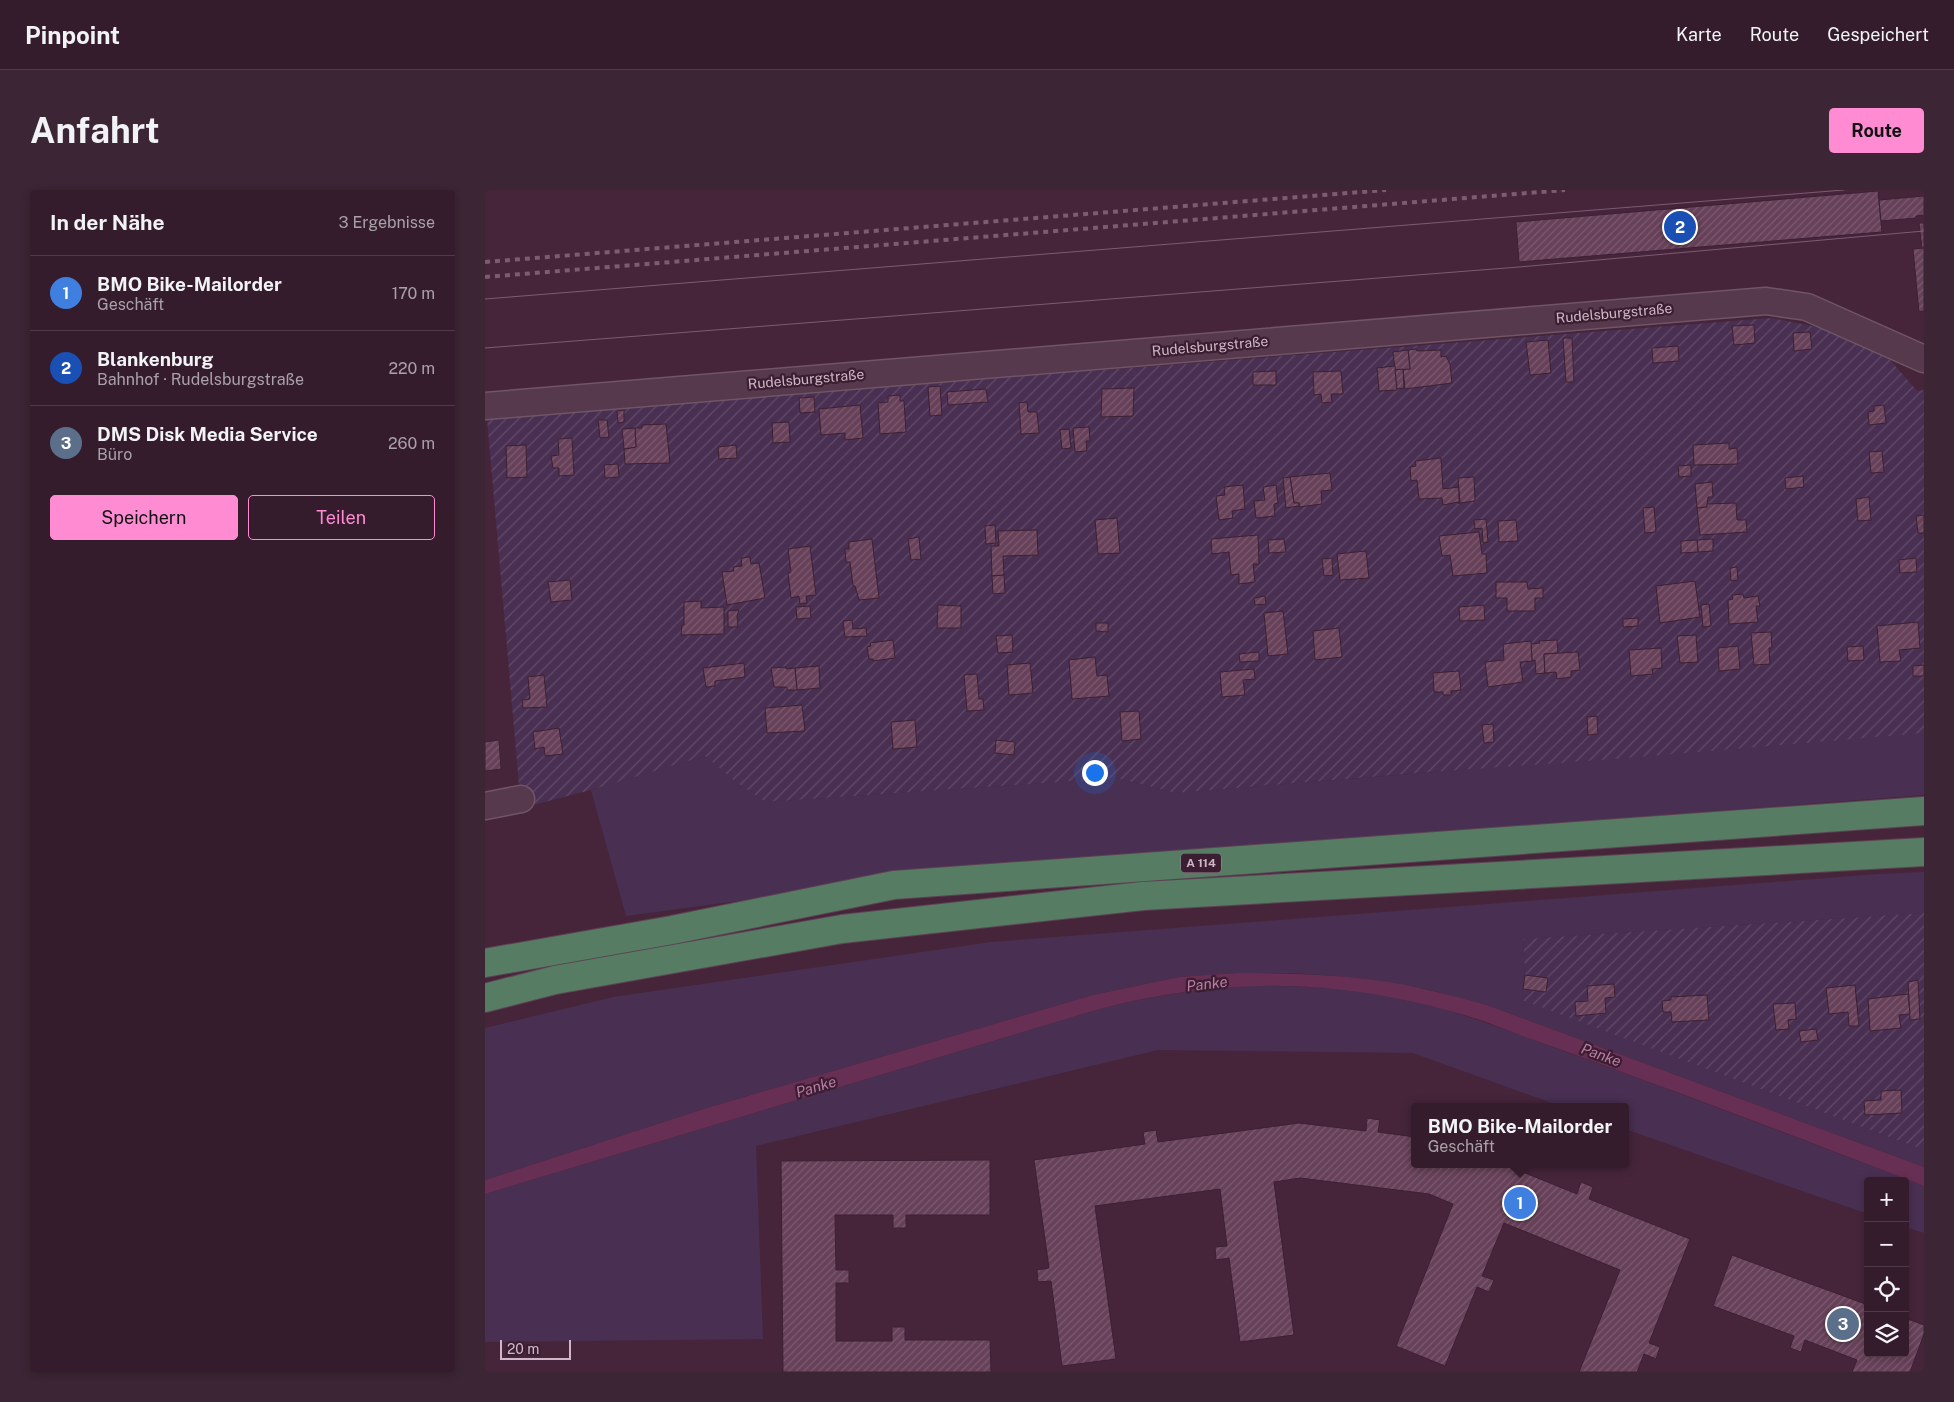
<!DOCTYPE html>
<html lang="de">
<meta charset="utf-8">
<style>
:root{--surface:#341c2c;--page:#3c2534;--text:#f1f3f6;--muted:#a9a1a9;--line:#4e3a48;--accent:#ff8cd3}
body{margin:0;font-family:"Public Sans",sans-serif;background:var(--page);color:var(--text)}
.controls{position:absolute;right:15px;bottom:15px;display:grid;overflow:hidden;border-radius:5px;box-shadow:0 2px 8px #0003}
.controls button{width:45px;height:45px;display:grid;place-items:center;padding:0;border:0;border-bottom:1px solid var(--line);background:var(--surface);color:var(--text);font:25px sans-serif}
.scale{position:absolute;left:15px;bottom:12px;width:71px;box-sizing:border-box;padding-left:5px;border:2px solid #cfb7c6;border-top:0;font-size:14px;line-height:18px;white-space:nowrap;color:#cfb7c6;-webkit-text-stroke:4px #3b1e31;paint-order:stroke}
.you{position:absolute;left:609px;top:582px;width:18px;height:18px;margin:-12px;border:4px solid #fff;border-radius:50%;background:#1a73e8;box-shadow:0 0 0 8px #1a73e833}
.badge{display:grid;place-items:center;width:32px;height:32px;border-radius:50%;background:var(--accent);color:#fff;font-size:16px;font-weight:700}
.pin{position:absolute;translate:-50% -50%;border:2px solid #fff;box-shadow:0 1px 5px #0006}
.popup{position:absolute;left:926px;top:913px;width:218px;height:65px;box-sizing:border-box;display:grid;place-content:center;border-radius:5px;background:var(--surface);filter:drop-shadow(0 1px 4px #0005);font-size:16px;white-space:nowrap;color:var(--muted)}
.popup b{font-size:19px;color:var(--text)}
.popup::after{content:'';position:absolute;left:50%;top:100%;margin-left:-10px;border:10px solid transparent;border-top-color:var(--surface)}
.list{margin:0;padding:0;list-style:none}
h2{display:flex;justify-content:space-between;align-items:center;height:65px;margin:0;padding:0 20px;font-size:21px}
h2 small{font-size:16px;font-weight:400;color:var(--muted)}
.list li{display:grid;grid-template-columns:32px 1fr auto;gap:15px;align-items:center;box-sizing:border-box;height:75px;padding:0 20px;border-top:1px solid var(--line)}
.list b{display:block;font-size:19px;white-space:nowrap}
.list p{margin:0;font-size:16px;white-space:nowrap;color:var(--muted)}
.list em{font-size:16px;font-style:normal;color:var(--muted)}
.actions{display:flex;gap:10px;padding:15px 20px}
.actions a{flex:1;padding:11px 0;border:1px solid var(--accent);border-radius:5px;text-align:center;font-size:18px;color:var(--accent)}
.actions .main{background:var(--accent);color:#111}
.icon{flex:none;width:28px;height:28px;fill:none;stroke:currentColor;stroke-width:2;stroke-linecap:round;stroke-linejoin:round}
.map{position:relative;flex:none;width:1439px;height:1182px;overflow:hidden;border-radius:5px}
header{display:flex;align-items:center;gap:30px;box-sizing:border-box;height:70px;padding:0 25px;background:var(--surface);border-bottom:1px solid var(--line)}
header strong{font-size:24px}
nav{display:flex;gap:28px;margin-inline-start:auto;font-size:18px}
.intro{display:flex;align-items:center;justify-content:space-between;box-sizing:border-box;height:120px;padding:0 30px}
h1{margin:0;font-size:35px}
.button{padding:12px 22px;border-radius:5px;background:var(--accent);color:#111;font-size:18px;font-weight:700}
main{display:flex;gap:30px;padding:0 30px}
aside{flex:1;background:var(--surface);border-radius:5px;box-shadow:0 2px 8px #0003}
.map>svg:first-child{display:block}
</style>
<header>
<strong>Pinpoint</strong>
<nav><a>Karte</a><a>Route</a><a>Gespeichert</a></nav>
</header>
<div class="intro"><h1>Anfahrt</h1><a class="button">Route</a></div>
<main>
<aside>
<h2>In der Nähe<small>3 Ergebnisse</small></h2>
<ul class="list">
<li><span class="badge" style="background:#3f7fe0">1</span><div><b>BMO Bike-Mailorder</b><p>Geschäft</p></div><em>170 m</em></li>
<li><span class="badge" style="background:#1a4fb4">2</span><div><b>Blankenburg</b><p>Bahnhof · Rudelsburgstraße</p></div><em>220 m</em></li>
<li><span class="badge" style="background:#5c6f8a">3</span><div><b>DMS Disk Media Service</b><p>Büro</p></div><em>260 m</em></li>
</ul>
<div class="actions"><a class="main">Speichern</a><a>Teilen</a></div>
</aside>
<div class="map">
<svg width="1439" height="1182" viewBox="0 0 1439 1182">
<defs>
<pattern id="garden-furrows" width="10" height="10" patternUnits="userSpaceOnUse" patternTransform="scale(1.25)"><rect width="10" height="10" fill="#492f52"/><path d="M-1 1l2-2M0 10L10 0M9 11l2-2" fill="none" stroke="#624b69"/></pattern>
<pattern id="building-hatch" width="6" height="6" patternUnits="userSpaceOnUse" patternTransform="scale(1.25)"><rect width="6" height="6" fill="#674159"/><path d="M-1 1l2-2M0 6l6-6M5 7l2-2" fill="none" stroke="#7c5a6f"/></pattern>
</defs>
<rect width="100%" height="100%" fill="#46253b"/>
<g fill="#492f52">
<path d="M 1439,542 L 1439,605 L 866,649 L 460,683 L 141,726 L 106,600 L 220,566 L 281,612 L 632,588 L 690,603 Z"/>
<path d="M 1439,682 L 1439,723 L 1038,749 L 1040,785 L 1037,809 L 1439,960 L 1439,977 L 1002,815 L 941,799 L 891,790 L 851,786 L 806,783 L 752,783 L 694,787 L 608,805 L 225,917 L 0,990 L 0,838 L 128,807 L 506,752 L 1394,684 Z"/>
<path d="M 754,795 C 799,796 844,796 889,803 C 964,816 1035,845 1106,871 C 1217,911 1328,954 1439,996 L 1439,1043 L 1420,1037 L 1420,991 L 1383,991 L 1383,1024 L 1140,939 L 1140,917 L 1078,917 L 928,863 L 673,860 L 271,956 L 278,1149 L 0,1152 L 0,1004 L 611,820 C 658,807 705,801 754,795 Z"/>
</g>
<g fill="url(#garden-furrows)">
<path d="M 1287,128 L 1342,139 L 1399,163 L 1432,201 L 1439,200 L 1439,543 L 1129,569 L 933,583 L 690,603 L 632,588 L 281,612 L 251,592 L 220,566 L 106,600 L 36,618 L 2,228 Z"/>
<path d="M 1439,723 L 1439,960 L 1037,810 L 1040,785 L 1038,749 Z"/>
</g>
<path fill="#672f53" d="M 752,783 C 798,783 844,784 890,790 C 928,795 965,805 1002,815 L 1439,977 L 1439,996 C 1338,957 1236,918 1134,881 C 1103,869 1072,858 1040,847 C 1024,841 1008,834 992,829 C 860,788 744,785 611,820 L 0,1004 L 0,990 L 225,917 L 608,805 L 694,787 Z"/>
<g fill="url(#building-hatch)" stroke="#3d2033">
<path d="M 1393,1 L 1397,42 L 1034,72 L 1031,32 Z"/>
<path d="M 1439,6 L 1439,25 L 1431,26 L 1431,28 L 1396,31 L 1394,10 Z"/>
<path d="M 1434,33 L 1439,33 L 1439,58 L 1437,59 Z"/>
<path d="M 1439,58 L 1439,121 L 1434,122 L 1428,59 Z"/>
<path d="M 1269,135 L 1270,153 L 1249,155 L 1247,136 Z"/>
<path d="M 1325,142 L 1327,159 L 1309,161 L 1308,143 Z"/>
<path d="M 1078,148 L 1087,148 L 1089,192 L 1081,192 Z"/>
<path d="M 1063,150 L 1066,183 L 1045,185 L 1041,152 Z"/>
<path d="M 1193,156 L 1194,171 L 1168,173 L 1167,158 Z"/>
<path d="M 931,159 L 932,161 L 956,160 L 956,167 L 961,166 L 965,174 L 967,193 L 920,199 L 918,179 L 925,179 L 923,160 Z"/>
<path d="M 923,160 L 925,179 L 910,180 L 908,162 Z"/>
<path d="M 910,176 L 912,200 L 894,201 L 892,178 Z"/>
<path d="M 918,179 L 919,198 L 912,199 L 910,180 Z"/>
<path d="M 791,181 L 791,195 L 768,195 L 768,182 Z"/>
<path d="M 856,181 L 858,204 L 846,204 L 847,212 L 837,213 L 836,204 L 829,205 L 828,182 Z"/>
<path d="M 455,196 L 457,225 L 445,226 L 443,197 Z"/>
<path d="M 649,198 L 648,226 L 616,227 L 617,199 Z"/>
<path d="M 501,199 L 503,212 L 463,215 L 462,202 Z"/>
<path d="M 415,205 L 415,211 L 419,211 L 421,242 L 395,244 L 393,213 L 403,212 L 403,206 Z"/>
<path d="M 329,207 L 330,222 L 315,223 L 314,208 Z"/>
<path d="M 542,212 L 543,222 L 552,222 L 554,243 L 536,244 L 534,213 Z"/>
<path d="M 375,215 L 378,248 L 360,250 L 360,243 L 336,245 L 334,219 Z"/>
<path d="M 1399,215 L 1401,233 L 1384,235 L 1383,222 L 1389,221 L 1389,216 Z"/>
<path d="M 139,220 L 139,232 L 133,233 L 132,221 Z"/>
<path d="M 113,230 L 122,230 L 124,247 L 115,248 Z"/>
<path d="M 304,232 L 305,252 L 288,253 L 287,233 Z"/>
<path d="M 181,234 L 185,273 L 140,274 L 139,259 L 151,257 L 150,238 L 157,238 L 157,235 Z"/>
<path d="M 604,237 L 605,251 L 601,251 L 602,261 L 590,262 L 588,238 Z"/>
<path d="M 150,238 L 151,257 L 139,259 L 137,239 Z"/>
<path d="M 584,239 L 586,258 L 577,259 L 575,240 Z"/>
<path d="M 87,248 L 89,285 L 74,286 L 74,278 L 68,278 L 66,266 L 74,265 L 73,249 Z"/>
<path d="M 1244,253 L 1244,259 L 1252,258 L 1253,274 L 1209,275 L 1208,255 Z"/>
<path d="M 41,255 L 42,287 L 22,288 L 21,256 Z"/>
<path d="M 251,255 L 252,268 L 234,269 L 233,257 Z"/>
<path d="M 1397,261 L 1399,282 L 1386,283 L 1384,262 Z"/>
<path d="M 956,268 L 958,299 L 974,297 L 974,314 L 973,312 L 958,315 L 957,308 L 934,309 L 932,290 L 926,291 L 925,277 L 931,276 L 930,271 Z"/>
<path d="M 133,274 L 134,287 L 120,288 L 119,275 Z"/>
<path d="M 1206,275 L 1206,286 L 1194,287 L 1193,276 Z"/>
<path d="M 845,283 L 847,300 L 836,301 L 837,314 L 814,317 L 814,313 L 809,313 L 805,287 Z"/>
<path d="M 1318,286 L 1319,297 L 1301,299 L 1300,288 Z"/>
<path d="M 805,287 L 809,313 L 814,313 L 814,316 L 801,318 L 798,288 Z"/>
<path d="M 989,287 L 990,311 L 975,313 L 973,288 Z"/>
<path d="M 1227,292 L 1228,307 L 1223,307 L 1222,317 L 1212,318 L 1210,294 Z"/>
<path d="M 758,295 L 760,319 L 747,321 L 748,328 L 734,330 L 731,306 L 740,305 L 739,297 Z"/>
<path d="M 791,295 L 793,313 L 789,314 L 790,326 L 771,328 L 769,311 L 780,310 L 778,297 Z"/>
<path d="M 1384,307 L 1386,330 L 1373,331 L 1371,309 Z"/>
<path d="M 1251,313 L 1252,330 L 1261,330 L 1262,342 L 1215,345 L 1212,318 L 1222,317 L 1222,314 Z"/>
<path d="M 1169,317 L 1171,342 L 1160,343 L 1158,318 Z"/>
<path d="M 1439,325 L 1439,343 L 1433,343 L 1431,326 Z"/>
<path d="M 632,328 L 635,363 L 613,364 L 610,330 Z"/>
<path d="M 1001,329 L 1003,352 L 998,353 L 997,338 L 990,339 L 989,330 Z"/>
<path d="M 1031,330 L 1033,351 L 1014,352 L 1013,331 Z"/>
<path d="M 510,335 L 511,353 L 501,354 L 500,336 Z"/>
<path d="M 552,340 L 553,365 L 518,366 L 519,385 L 507,386 L 506,356 L 514,356 L 513,341 Z"/>
<path d="M 994,342 L 997,364 L 1001,364 L 1002,383 L 968,386 L 965,365 L 957,366 L 954,346 Z"/>
<path d="M 773,345 L 774,374 L 768,374 L 770,392 L 754,394 L 754,384 L 746,385 L 744,362 L 727,364 L 726,349 Z"/>
<path d="M 434,347 L 436,369 L 426,370 L 423,349 Z"/>
<path d="M 387,349 L 394,408 L 374,410 L 370,396 L 368,396 L 365,372 L 361,372 L 360,359 L 364,359 L 364,352 Z"/>
<path d="M 799,349 L 801,362 L 784,363 L 783,350 Z"/>
<path d="M 1228,349 L 1228,361 L 1213,362 L 1212,350 Z"/>
<path d="M 1212,350 L 1213,362 L 1196,363 L 1196,351 Z"/>
<path d="M 325,356 L 331,405 L 321,406 L 322,413 L 315,414 L 314,406 L 306,408 L 303,383 L 306,382 L 303,359 Z"/>
<path d="M 881,361 L 884,388 L 855,390 L 852,364 Z"/>
<path d="M 265,367 L 266,374 L 274,373 L 280,408 L 242,415 L 237,382 L 249,381 L 248,377 L 257,376 L 256,368 Z"/>
<path d="M 847,368 L 848,385 L 839,386 L 837,369 Z"/>
<path d="M 1431,368 L 1432,382 L 1415,383 L 1414,370 Z"/>
<path d="M 1252,377 L 1253,390 L 1246,391 L 1245,378 Z"/>
<path d="M 519,385 L 520,403 L 508,404 L 507,386 Z"/>
<path d="M 85,390 L 87,410 L 66,412 L 63,392 Z"/>
<path d="M 1210,391 L 1215,427 L 1175,433 L 1171,396 Z"/>
<path d="M 1011,392 L 1042,392 L 1043,399 L 1058,398 L 1058,408 L 1050,408 L 1050,421 L 1022,421 L 1022,408 L 1011,408 Z"/>
<path d="M 1258,404 L 1259,408 L 1273,406 L 1275,416 L 1271,416 L 1273,432 L 1244,434 L 1243,410 L 1248,409 L 1247,405 Z"/>
<path d="M 780,406 L 781,414 L 770,415 L 769,408 Z"/>
<path d="M 216,411 L 216,418 L 239,417 L 239,444 L 196,445 L 197,435 L 199,435 L 199,412 Z"/>
<path d="M 1224,414 L 1226,436 L 1218,437 L 1216,415 Z"/>
<path d="M 453,415 L 476,416 L 476,438 L 452,438 Z"/>
<path d="M 999,415 L 1000,430 L 975,431 L 974,417 Z"/>
<path d="M 325,416 L 326,428 L 312,429 L 311,417 Z"/>
<path d="M 254,420 L 252,426 L 253,437 L 243,437 L 243,421 Z"/>
<path d="M 798,421 L 803,464 L 783,466 L 779,423 Z"/>
<path d="M 1153,428 L 1153,436 L 1138,437 L 1138,429 Z"/>
<path d="M 367,430 L 368,439 L 381,438 L 382,446 L 360,447 L 358,431 Z"/>
<path d="M 1433,432 L 1435,458 L 1414,460 L 1416,471 L 1395,472 L 1392,436 Z"/>
<path d="M 611,433 L 623,433 L 623,442 L 611,441 Z"/>
<path d="M 854,438 L 857,467 L 830,470 L 828,441 Z"/>
<path d="M 1286,442 L 1287,458 L 1284,458 L 1285,474 L 1269,475 L 1266,443 Z"/>
<path d="M 527,445 L 528,462 L 513,463 L 511,446 Z"/>
<path d="M 1211,445 L 1213,472 L 1195,473 L 1192,446 Z"/>
<path d="M 408,450 L 410,468 L 388,471 L 388,469 L 384,469 L 382,457 L 386,456 L 385,453 Z"/>
<path d="M 1072,450 L 1073,463 L 1059,464 L 1060,483 L 1051,484 L 1050,470 L 1047,471 L 1046,454 L 1055,453 L 1054,451 Z"/>
<path d="M 1046,451 L 1047,471 L 1035,472 L 1038,492 L 1003,497 L 1000,472 L 1019,470 L 1018,454 Z"/>
<path d="M 1253,456 L 1255,479 L 1234,481 L 1233,458 Z"/>
<path d="M 1378,456 L 1379,470 L 1363,471 L 1362,457 Z"/>
<path d="M 1176,458 L 1177,478 L 1167,479 L 1168,484 L 1146,486 L 1144,460 Z"/>
<path d="M 774,462 L 774,471 L 755,472 L 754,464 Z"/>
<path d="M 1093,462 L 1095,480 L 1086,481 L 1086,487 L 1072,489 L 1071,482 L 1060,483 L 1059,464 Z"/>
<path d="M 610,467 L 612,486 L 622,485 L 624,506 L 587,509 L 584,470 Z"/>
<path d="M 259,473 L 260,487 L 230,491 L 230,496 L 221,497 L 218,478 Z"/>
<path d="M 545,473 L 548,503 L 524,505 L 522,475 Z"/>
<path d="M 1439,475 L 1439,486 L 1428,486 L 1428,476 Z"/>
<path d="M 334,476 L 335,498 L 312,500 L 310,478 Z"/>
<path d="M 301,477 L 301,479 L 310,478 L 312,500 L 303,500 L 301,497 L 289,497 L 286,478 Z"/>
<path d="M 769,479 L 770,489 L 758,490 L 760,505 L 737,507 L 735,482 Z"/>
<path d="M 974,481 L 976,500 L 966,501 L 966,505 L 958,505 L 958,502 L 949,502 L 948,483 Z"/>
<path d="M 492,484 L 494,509 L 498,509 L 499,520 L 482,521 L 479,485 Z"/>
<path d="M 59,485 L 62,517 L 38,518 L 37,510 L 45,509 L 43,487 Z"/>
<path d="M 317,515 L 320,541 L 282,543 L 280,518 Z"/>
<path d="M 654,521 L 656,549 L 637,551 L 635,522 Z"/>
<path d="M 1112,526 L 1113,544 L 1103,545 L 1102,527 Z"/>
<path d="M 430,530 L 432,557 L 408,559 L 406,532 Z"/>
<path d="M 1008,534 L 1009,552 L 999,553 L 997,535 Z"/>
<path d="M 74,538 L 78,564 L 60,566 L 59,557 L 50,559 L 48,542 Z"/>
<path d="M 14,550 L 16,579 L 0,581 L 0,552 Z"/>
<path d="M 511,550 L 530,552 L 529,565 L 510,563 Z"/>
<path d="M 1040,785 L 1063,788 L 1061,802 L 1038,799 Z"/>
<path d="M 1433,790 L 1435,829 L 1425,830 L 1423,792 Z"/>
<path d="M 1129,794 L 1130,807 L 1120,808 L 1121,823 L 1091,826 L 1090,812 L 1103,811 L 1102,796 Z"/>
<path d="M 1370,795 L 1374,836 L 1364,836 L 1363,822 L 1344,824 L 1341,798 Z"/>
<path d="M 1423,804 L 1425,824 L 1414,825 L 1416,838 L 1385,841 L 1383,809 Z"/>
<path d="M 1222,805 L 1224,830 L 1187,832 L 1186,822 L 1178,822 L 1177,811 L 1186,810 L 1186,807 Z"/>
<path d="M 1310,813 L 1311,829 L 1303,830 L 1304,839 L 1291,840 L 1288,814 Z"/>
<path d="M 1331,839 L 1333,850 L 1316,852 L 1314,841 Z"/>
<path d="M 1416,900 L 1417,923 L 1380,925 L 1379,911 L 1396,910 L 1396,901 Z"/>
<path d="M 882,928 L 895,930 L 893,942 L 930,947 L 930,974 L 1018,974 L 1092,1004 L 1096,992 L 1108,997 L 1104,1009 L 1205,1049 L 1164,1153 L 1175,1157 L 1171,1169 L 1159,1164 L 1152,1182 L 1094,1182 L 1135,1080 L 1019,1033 L 997,1086 L 1009,1090 L 1004,1102 L 992,1097 L 960,1176 L 911,1156 L 968,1014 L 944,1004 L 815,988 L 789,992 L 809,1145 L 755,1152 L 744,1068 L 731,1070 L 730,1057 L 742,1056 L 735,999 L 610,1016 L 631,1169 L 577,1176 L 566,1091 L 553,1092 L 552,1080 L 564,1078 L 549,970 L 660,954 L 658,942 L 671,940 L 673,952 L 814,933 L 881,941 Z"/>
<path d="M 505,970 L 505,1025 L 421,1025 L 421,1038 L 408,1038 L 408,1025 L 350,1025 L 351,1080 L 364,1080 L 364,1093 L 351,1093 L 351,1151 L 407,1151 L 407,1137 L 420,1137 L 420,1150 L 505,1150 L 506,1182 L 298,1182 L 296,971 Z"/>
<path d="M 1247,1065 L 1383,1115 L 1383,1163 L 1420,1163 L 1420,1128 L 1439,1135 L 1439,1144 L 1425,1182 L 1367,1182 L 1372,1170 L 1320,1150 L 1316,1162 L 1305,1158 L 1309,1146 L 1228,1116 Z"/>
</g>
<g fill="none" stroke-linecap="round" stroke-linejoin="round">
<defs>
<g id="minor">
<path d="M 0,216 L 1281,111 L 1322,117 L 1439,169"/>
<path d="M 0,616 L 36,609"/>
</g>
<g id="motorway">
<path d="M 0,773 L 187,740 L 409,695 L 1439,621"/>
<path d="M 0,808 L 70,790 L 357,739 L 658,706 L 1439,662"/>
</g>
</defs>
<use href="#minor" stroke="#705566" stroke-width="29"/>
<use href="#motorway" stroke="#5d4153" stroke-width="30"/>
<use href="#minor" stroke="#56394c" stroke-width="26"/>
<use href="#motorway" stroke="#567c64" stroke-width="28"/>
<g stroke="#7d5b71" stroke-width="1">
<path d="M 0,109 L 1359,0"/>
<path d="M 0,158 L 1034,77 L 1439,41"/>
</g>
<g stroke="#7d5b71" stroke-width="4" stroke-dasharray="5 5" stroke-linecap="butt">
<path d="M 0,72 L 901,0"/>
<path d="M 0,87 L 1080,0"/>
</g>
</g>
<g text-anchor="middle" stroke-width="4.5" stroke-linejoin="round" paint-order="stroke">
<rect fill="#3b1e31" stroke="#a38999" stroke-width="1" x="696" y="663.5" width="40" height="19" rx="4"/>
<g font-size="12" font-weight="bold" fill="#cfb7c6">
<text x="716" y="677">A 114</text>
</g>
<g font-size="14" fill="#cfb7c6" stroke="#3b1e31">
<text transform="translate(1129 123) rotate(-5)" y="5">Rudelsburgstraße</text>
<text transform="translate(725 156) rotate(-5)" y="5">Rudelsburgstraße</text>
<text transform="translate(321 189) rotate(-5)" y="5">Rudelsburgstraße</text>
</g>
<g font-size="15" font-style="italic" fill="#b97ca4" stroke="#3b1e31">
<text transform="translate(722 794) rotate(-7)" y="5">Panke</text>
<text transform="translate(1116 865) rotate(20)" y="5">Panke</text>
<text transform="translate(331 897) rotate(-17)" y="5">Panke</text>
</g>
</g>
</svg>
<div class="controls">
<button>+</button>
<button>−</button>
<button><svg class="icon" aria-label="locate" viewBox="0 0 24 24"><circle cx="12" cy="12" r="6"/><path d="M12 2v4M12 18v4M2 12h4M18 12h4"/></svg></button>
<button><svg class="icon" aria-label="layers" viewBox="0 0 24 24"><path d="M12 4l9 5-9 5-9-5zM3 14l9 5 9-5"/></svg></button>
</div>
<div class="scale">20 m</div>
<div class="you"></div>
<div class="pin badge" style="left:1035px;top:1013px;background:#3f7fe0">1</div>
<div class="popup"><b>BMO Bike-Mailorder</b>Geschäft</div>
<div class="pin badge" style="left:1195px;top:37px;background:#1a4fb4">2</div>
<div class="pin badge" style="left:1358px;top:1134px;background:#5c6f8a">3</div>
</div>
</main>
